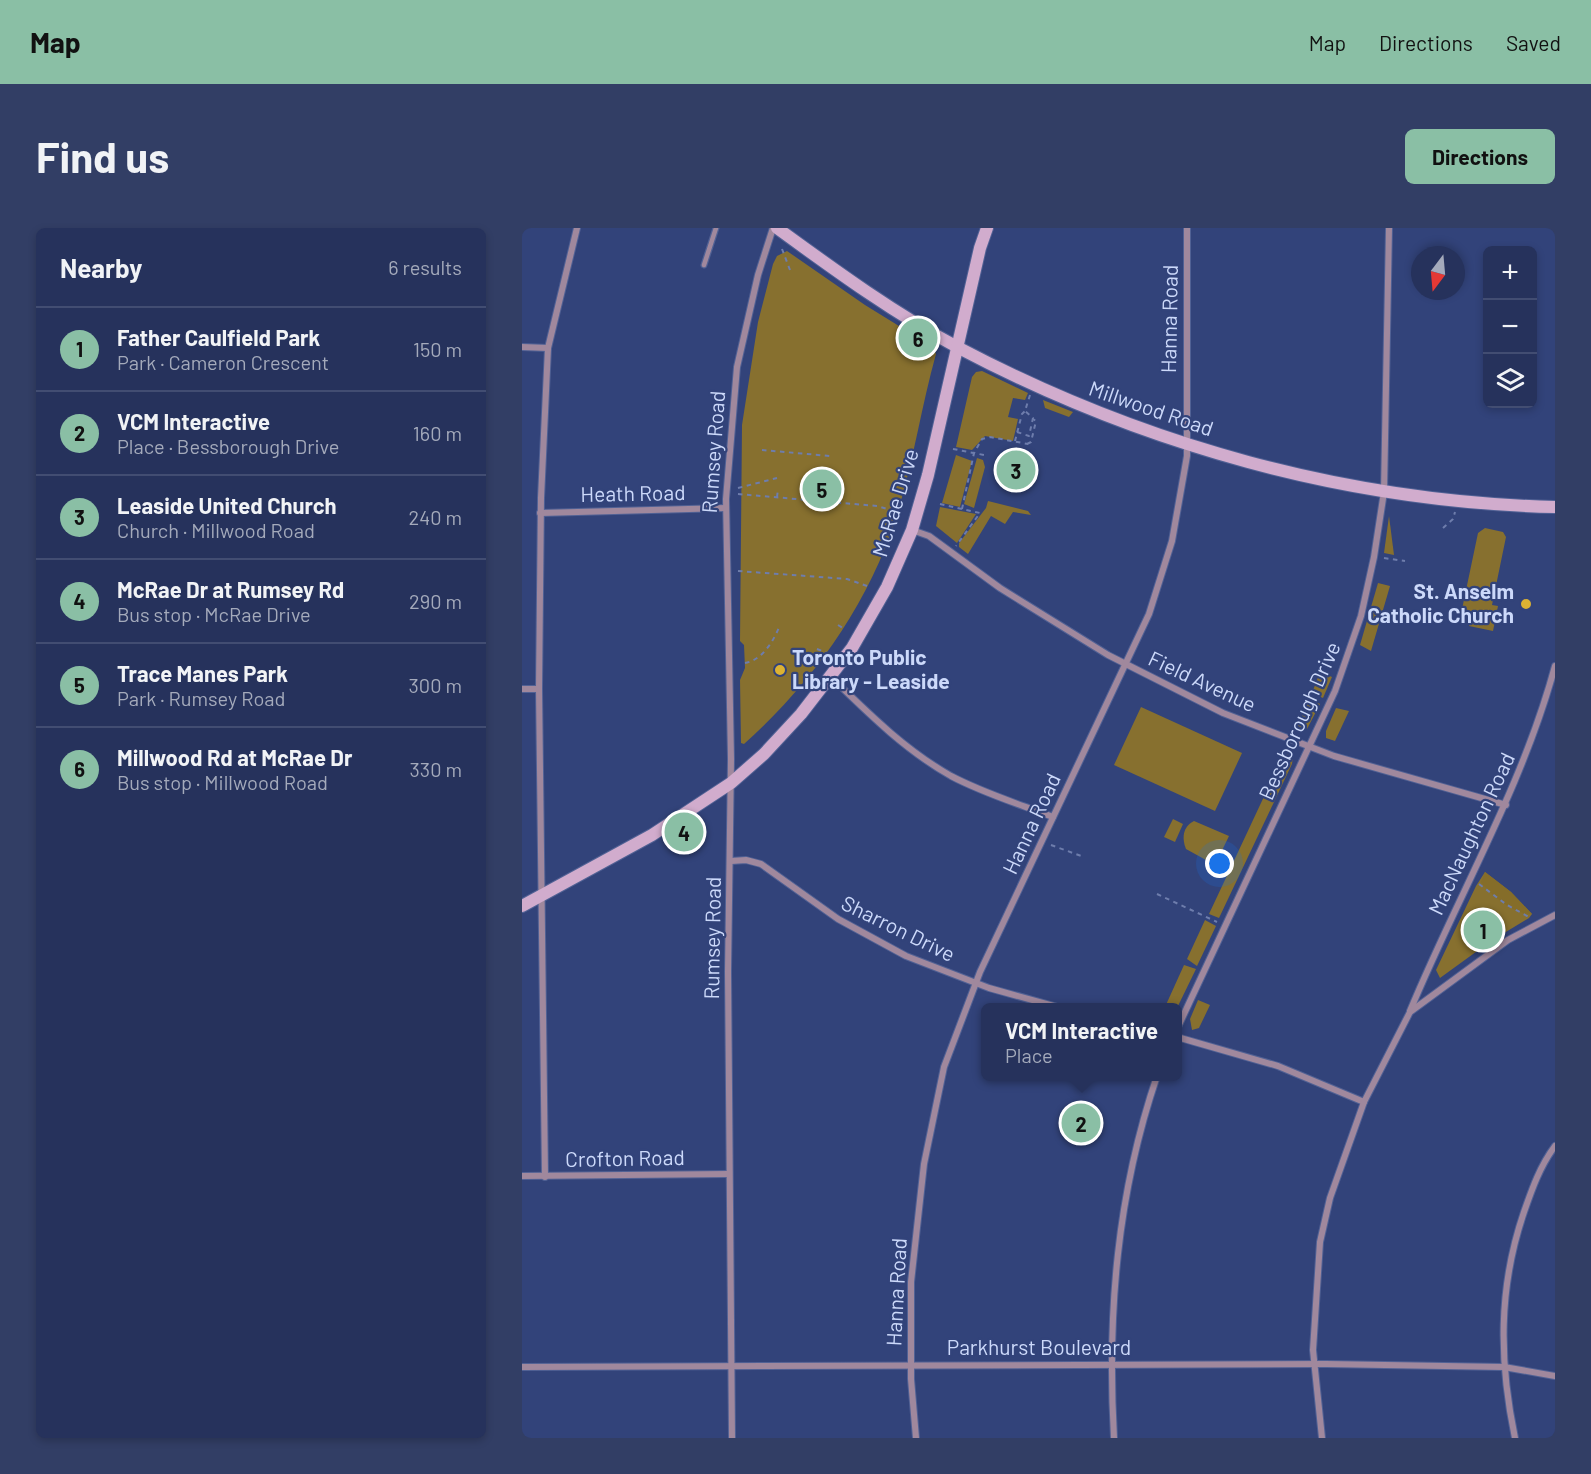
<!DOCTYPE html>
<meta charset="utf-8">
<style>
:root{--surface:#26325c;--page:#323e65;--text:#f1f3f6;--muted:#a4aabb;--line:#424d72;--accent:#8abfa5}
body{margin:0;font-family:Barlow,sans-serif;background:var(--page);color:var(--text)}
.controls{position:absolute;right:18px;top:18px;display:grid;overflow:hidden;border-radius:9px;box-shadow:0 3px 9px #0003}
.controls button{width:54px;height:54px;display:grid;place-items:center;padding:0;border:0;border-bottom:2px solid var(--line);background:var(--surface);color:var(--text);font:30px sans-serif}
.compass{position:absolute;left:889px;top:18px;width:54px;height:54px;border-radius:50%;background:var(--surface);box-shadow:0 3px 9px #0003;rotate:196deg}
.you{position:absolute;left:698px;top:636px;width:21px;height:21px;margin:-15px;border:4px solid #fff;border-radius:50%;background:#1a73e8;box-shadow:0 0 0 9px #1a73e833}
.badge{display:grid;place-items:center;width:39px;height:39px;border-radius:50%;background:var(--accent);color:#111;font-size:20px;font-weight:700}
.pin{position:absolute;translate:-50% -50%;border:3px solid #fff;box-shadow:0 2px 6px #0006}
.popup{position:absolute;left:459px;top:775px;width:201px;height:78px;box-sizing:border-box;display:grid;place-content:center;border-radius:9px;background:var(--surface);filter:drop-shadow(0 2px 4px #0005);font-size:20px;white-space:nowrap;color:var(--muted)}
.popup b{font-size:22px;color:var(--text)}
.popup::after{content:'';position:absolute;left:50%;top:100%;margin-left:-12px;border:12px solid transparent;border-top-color:var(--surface)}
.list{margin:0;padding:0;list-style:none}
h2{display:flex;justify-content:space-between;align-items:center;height:78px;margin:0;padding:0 24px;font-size:26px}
h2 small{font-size:20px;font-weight:400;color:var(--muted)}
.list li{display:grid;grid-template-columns:39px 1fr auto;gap:18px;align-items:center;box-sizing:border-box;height:84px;padding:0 24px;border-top:2px solid var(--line)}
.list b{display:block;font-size:22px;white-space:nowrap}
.list p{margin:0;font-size:20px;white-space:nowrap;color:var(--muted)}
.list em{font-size:20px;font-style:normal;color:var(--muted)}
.icon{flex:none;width:33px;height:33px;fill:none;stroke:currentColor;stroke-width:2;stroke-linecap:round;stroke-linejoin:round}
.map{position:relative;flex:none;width:1033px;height:1210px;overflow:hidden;border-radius:9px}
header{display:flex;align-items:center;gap:36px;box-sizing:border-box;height:84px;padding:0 30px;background:var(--accent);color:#111}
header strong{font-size:28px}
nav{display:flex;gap:33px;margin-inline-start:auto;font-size:21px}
.intro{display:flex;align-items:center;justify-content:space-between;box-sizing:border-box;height:144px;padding:0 36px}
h1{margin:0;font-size:42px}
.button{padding:15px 27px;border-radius:9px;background:var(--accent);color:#111;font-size:21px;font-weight:700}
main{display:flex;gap:36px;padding:0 36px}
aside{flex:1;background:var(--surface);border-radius:9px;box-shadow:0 3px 9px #0003}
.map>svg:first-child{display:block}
</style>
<header>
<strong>Map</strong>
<nav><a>Map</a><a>Directions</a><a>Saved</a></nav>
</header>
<div class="intro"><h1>Find us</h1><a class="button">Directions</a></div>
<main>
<aside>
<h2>Nearby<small>6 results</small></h2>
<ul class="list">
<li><span class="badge">1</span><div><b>Father Caulfield Park</b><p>Park · Cameron Crescent</p></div><em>150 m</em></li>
<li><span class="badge">2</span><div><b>VCM Interactive</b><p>Place · Bessborough Drive</p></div><em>160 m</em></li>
<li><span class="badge">3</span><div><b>Leaside United Church</b><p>Church · Millwood Road</p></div><em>240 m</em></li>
<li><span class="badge">4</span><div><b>McRae Dr at Rumsey Rd</b><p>Bus stop · McRae Drive</p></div><em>290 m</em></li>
<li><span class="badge">5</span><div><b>Trace Manes Park</b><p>Park · Rumsey Road</p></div><em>300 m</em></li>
<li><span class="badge">6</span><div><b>Millwood Rd at McRae Dr</b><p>Bus stop · Millwood Road</p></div><em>330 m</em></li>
</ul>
</aside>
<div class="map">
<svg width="1033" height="1210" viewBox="0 0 1033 1210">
<rect width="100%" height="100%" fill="#32437a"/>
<g fill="#87702f">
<path d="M 265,23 L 343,77 L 411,119 L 414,126 C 399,180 391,236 374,290 C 345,379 290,455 222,516 L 219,515 L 218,452 L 223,440 L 222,417 L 218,413 L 220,197 L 236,94 L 251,36 L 255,28 Z"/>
<path d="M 460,143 L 506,165 L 503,172 L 491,170 L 486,189 L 496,191 L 491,213 L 463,208 L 450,222 L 434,219 L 450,149 L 454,144 Z"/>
<path d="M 521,172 L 551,184 L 547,189 L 523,180 Z"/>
<path d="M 434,227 L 450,233 L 438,279 L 420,275 Z"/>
<path d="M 455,230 L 461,232 L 463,239 L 452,280 L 442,276 Z"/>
<path d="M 466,273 L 506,283 L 509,287 L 491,284 L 483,296 L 469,288 L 446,326 L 437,319 L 437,315 L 464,280 Z"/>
<path d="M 418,279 L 454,286 L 435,315 L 414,298 Z"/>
<path d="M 867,288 L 872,327 L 862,325 Z"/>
<path d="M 963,300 L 981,304 L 984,309 L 970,377 L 976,378 L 971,403 L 947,398 L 948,392 L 940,389 L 939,386 L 956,305 Z"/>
<path d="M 856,355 L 868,358 L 849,423 L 838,417 Z"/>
<path d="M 798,444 L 810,449 L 801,470 L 790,465 Z"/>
<path d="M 787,471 L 798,476 L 785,501 L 776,498 Z"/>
<path d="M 619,479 L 720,525 L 693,583 L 592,537 Z"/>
<path d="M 814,480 L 827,483 L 813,513 L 804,510 L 804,503 Z"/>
<path d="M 762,526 L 771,528 L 770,536 L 697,690 L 687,686 Z"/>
<path d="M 651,591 L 661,596 L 653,614 L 642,609 Z"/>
<path d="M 672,593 L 707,608 L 693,637 L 664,621 C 660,611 660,599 672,593 Z"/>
<path d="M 963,644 L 989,664 L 1010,686 L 1007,690 L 969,713 L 918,750 L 914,742 L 954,658 Z"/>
<path d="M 683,692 L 694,698 L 675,738 L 665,731 Z"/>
<path d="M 662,737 L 674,741 L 655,780 L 643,779 Z"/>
<path d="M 676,772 L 688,777 L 677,800 L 670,802 L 668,791 Z"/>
</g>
<path fill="#856d29" d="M 963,644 L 989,664 L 1010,686 C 994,687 967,666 959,654 Z"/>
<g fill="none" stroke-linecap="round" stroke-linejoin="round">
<defs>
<path id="lane" d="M 182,37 L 194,0"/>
<g id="street">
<path d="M 0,119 L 26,120"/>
<path d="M 18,285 L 204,280"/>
<path d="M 390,302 L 407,308 L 478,360 L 586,427 L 701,485 L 812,528 L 984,577"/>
<path d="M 309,449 C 346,485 383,522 429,548 C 461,565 497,576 531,589"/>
<path d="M 0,461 L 17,461"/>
<path d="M 209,633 L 224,632 L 239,636 L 316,691 L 384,728 L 467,760 L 539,780"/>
<path d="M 888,783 C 936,667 1000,560 1033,438"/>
<path d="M 655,801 L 813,463 L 839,388 L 852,329 L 862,264 L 867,0"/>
<path d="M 655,809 L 756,838 L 842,874"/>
<path d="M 0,948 L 207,946"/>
<path d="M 23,949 L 17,461 L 19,270 L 26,120 L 55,0"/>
<path d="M 0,1139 L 804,1136 L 982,1139 L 1033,1148"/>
<path d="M 210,1210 L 206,744 L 209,531 L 204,271 L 215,139 L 236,47 L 251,0"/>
<path d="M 394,1210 L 389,1151 L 389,1054 L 402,936 L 422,839 L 458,744 L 627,386 L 650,313 L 665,228 L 665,0"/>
<path d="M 592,1210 C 585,1086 595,966 635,848"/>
<path d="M 800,1210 L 791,1122 L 798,1014 L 808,970 L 842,874 L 888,784 L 986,712 L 1033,687"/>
<path d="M 993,1210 C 977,1133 976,1060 1002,984 C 1010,961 1018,938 1033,918"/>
</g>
<g id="secondary">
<path d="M 255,0 C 314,43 373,86 437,120 C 621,217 825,274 1033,279"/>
<path d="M 0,678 L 130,607 L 209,555 L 242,526 L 279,486 L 330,420 L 365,359 L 390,302 L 406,247 L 458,20 L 465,0"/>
</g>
</defs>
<use href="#lane" stroke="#516194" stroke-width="7"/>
<use href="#street" stroke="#516194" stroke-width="8"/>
<use href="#secondary" stroke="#516194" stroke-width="14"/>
<g stroke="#6e7dac" stroke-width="2" stroke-dasharray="4.5 4.5" stroke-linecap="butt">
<path d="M 260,21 L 268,42"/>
<path d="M 495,204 L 507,208 L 511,190 L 503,183 L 508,167"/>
<path d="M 493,213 L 500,186 L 503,183"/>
<path d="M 505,216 L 509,214 L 514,193 L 511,191"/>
<path d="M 431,221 L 462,227"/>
<path d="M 240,222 L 308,228"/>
<path d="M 216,260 L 255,250"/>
<path d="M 216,266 L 355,278 L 376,284"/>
<path d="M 255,269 L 256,261"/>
<path d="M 304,273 L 305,264"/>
<path d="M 418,276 L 458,285 L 434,318"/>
<path d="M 440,281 L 452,225 L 460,211 L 468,209 L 506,216"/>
<path d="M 921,300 L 931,291 L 933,284"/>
<path d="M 862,330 L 883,333"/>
<path d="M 216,343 L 325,351 L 345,358"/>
<path d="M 316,397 L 321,400"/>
<path d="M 295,421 L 305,425"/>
<path d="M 223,435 C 241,432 252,412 258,397"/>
<path d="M 529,617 L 562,629"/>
<path d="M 957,656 L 985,677 L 1007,689"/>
<path d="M 635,666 L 695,694"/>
</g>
<use href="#lane" stroke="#a0889d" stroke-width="4.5"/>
<use href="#street" stroke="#a0889d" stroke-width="6"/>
<use href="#secondary" stroke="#d1accd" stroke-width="12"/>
</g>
<g fill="#dcb233" stroke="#32437a" stroke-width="2">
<circle cx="1004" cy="376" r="6"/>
<circle cx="258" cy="442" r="6"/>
</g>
<g text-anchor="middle" stroke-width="4.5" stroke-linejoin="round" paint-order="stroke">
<g font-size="21" fill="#ccd9fa" stroke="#32437a">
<text transform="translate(648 91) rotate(-89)" y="7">Hanna Road</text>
<text transform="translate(629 181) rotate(19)" y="7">Millwood Road</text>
<text transform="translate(192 224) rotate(-86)" y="7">Rumsey Road</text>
<text transform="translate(111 266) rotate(-1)" y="7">Heath Road</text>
<text transform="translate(374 275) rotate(-73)" y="7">McRae Drive</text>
<text transform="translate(680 454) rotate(25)" y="7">Field Avenue</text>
<text transform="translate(778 493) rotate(-66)" y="7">Bessborough Drive</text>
<text transform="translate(510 596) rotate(-65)" y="7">Hanna Road</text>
<text transform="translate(950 606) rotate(-65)" y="7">MacNaughton Road</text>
<text transform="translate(376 701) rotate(26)" y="7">Sharron Drive</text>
<text transform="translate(191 710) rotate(-89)" y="7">Rumsey Road</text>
<text transform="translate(103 931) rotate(-1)" y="7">Crofton Road</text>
<text transform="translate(375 1064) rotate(-87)" y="7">Hanna Road</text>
<text x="517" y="1127">Parkhurst Boulevard</text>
</g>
<g font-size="21" font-weight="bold" fill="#ccd9fa" stroke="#32437a" text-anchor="end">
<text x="992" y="371">St. Anselm<tspan x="992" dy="24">Catholic Church</tspan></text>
<text x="270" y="437" text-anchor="start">Toronto Public<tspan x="270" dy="24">Library - Leaside</tspan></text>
</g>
</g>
</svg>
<div class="controls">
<button>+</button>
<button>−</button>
<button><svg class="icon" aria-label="layers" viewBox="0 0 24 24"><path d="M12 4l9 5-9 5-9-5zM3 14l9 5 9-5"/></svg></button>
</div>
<svg class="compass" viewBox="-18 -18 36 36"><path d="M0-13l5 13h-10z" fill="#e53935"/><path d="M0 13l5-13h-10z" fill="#a4aabb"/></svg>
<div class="you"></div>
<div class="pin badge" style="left:961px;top:702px">1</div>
<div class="pin badge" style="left:559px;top:895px">2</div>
<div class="popup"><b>VCM Interactive</b>Place</div>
<div class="pin badge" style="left:494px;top:242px">3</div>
<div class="pin badge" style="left:162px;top:604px">4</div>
<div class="pin badge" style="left:300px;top:261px">5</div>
<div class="pin badge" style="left:396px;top:110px">6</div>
</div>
</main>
